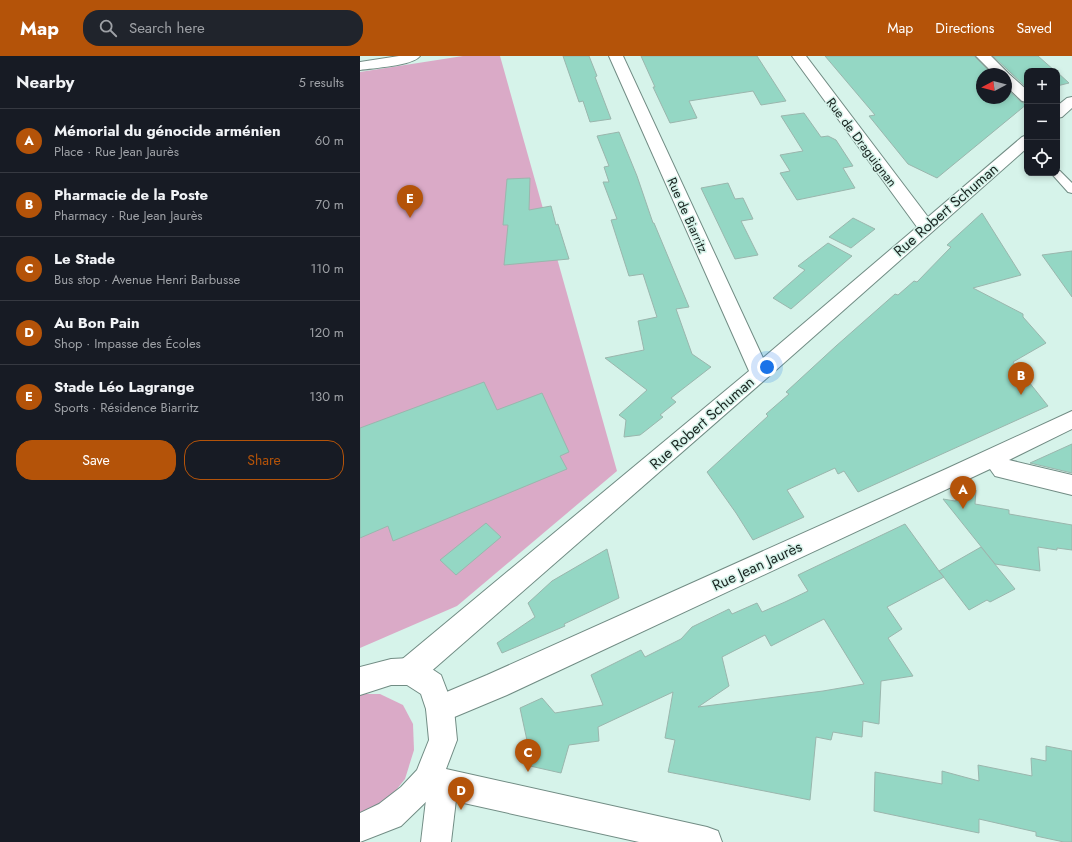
<!DOCTYPE html>
<meta charset="utf-8">
<style>
:root{--surface:#171b24;--page:#20242c;--text:#f1f3f6;--muted:#9ea1a6;--line:#363941;--accent:#b45309}
body{margin:0;font-family:Jost,sans-serif;background:var(--page);color:var(--text)}
.controls{position:absolute;right:12px;top:12px;display:grid;overflow:hidden;border-radius:8px;box-shadow:0 2px 6px #0003}
.controls button{width:36px;height:36px;display:grid;place-items:center;padding:0;border:0;border-bottom:1px solid var(--line);background:var(--surface);color:var(--text);font:20px sans-serif}
.compass{position:absolute;left:616px;top:12px;width:36px;height:36px;border-radius:50%;background:var(--surface);box-shadow:0 2px 6px #0003;rotate:263deg}
.you{position:absolute;left:407px;top:311px;width:14px;height:14px;margin:-10px;border:3px solid #fff;border-radius:50%;background:#1a73e8;box-shadow:0 0 0 6px #1a73e833}
.badge{display:grid;place-items:center;width:26px;height:26px;border-radius:50%;background:var(--accent);color:#fff;font-size:13px;font-weight:700}
.pin{position:absolute;translate:-50% -33px;filter:drop-shadow(0 1px 2px #0008)}
.pin::after{content:'';position:absolute;top:21px;width:14px;height:12px;background:inherit;clip-path:polygon(0 0,100% 0,50% 100%)}
.list{margin:0;padding:0;list-style:none}
h2{display:flex;justify-content:space-between;align-items:center;height:52px;margin:0;padding:0 16px;font-size:17px}
h2 small{font-size:13px;font-weight:400;color:var(--muted)}
.list li{display:grid;grid-template-columns:26px 1fr auto;gap:12px;align-items:center;box-sizing:border-box;height:64px;padding:0 16px;border-top:1px solid var(--line)}
.list b{display:block;font-size:15px;white-space:nowrap}
.list p{margin:0;font-size:13px;white-space:nowrap;color:var(--muted)}
.list em{font-size:13px;font-style:normal;color:var(--muted)}
.actions{display:flex;gap:8px;padding:12px 16px}
.actions a{flex:1;padding:9px 0;border:1px solid var(--accent);border-radius:16px;text-align:center;font-size:14px;color:var(--accent)}
.actions .main{background:var(--accent);color:#fff}
.icon{flex:none;width:22px;height:22px;fill:none;stroke:currentColor;stroke-width:2;stroke-linecap:round;stroke-linejoin:round}
.map{position:relative;flex:none;width:712px;height:786px;overflow:hidden}
header{display:flex;align-items:center;gap:24px;box-sizing:border-box;height:56px;padding:0 20px;background:var(--accent);color:#fff}
header strong{font-size:19px}
nav{display:flex;gap:22px;margin-inline-start:auto;font-size:14px}
.search{width:280px;height:36px;background:var(--page);display:flex;align-items:center;gap:10px;box-sizing:border-box;padding:0 14px;border-radius:16px;color:var(--muted);font-size:15px}
main{display:flex}
aside{flex:1;background:var(--surface)}
.map>svg:first-child{display:block}
</style>
<header>
<strong>Map</strong>
<div class="search"><svg class="icon" aria-label="search" viewBox="0 0 24 24"><circle cx="10" cy="10" r="6"/><path d="M15 15l6 6"/></svg>Search here</div>
<nav><a>Map</a><a>Directions</a><a>Saved</a></nav>
</header>
<main>
<aside>
<h2>Nearby<small>5 results</small></h2>
<ul class="list">
<li><span class="badge">A</span><div><b>Mémorial du génocide arménien</b><p>Place · Rue Jean Jaurès</p></div><em>60 m</em></li>
<li><span class="badge">B</span><div><b>Pharmacie de la Poste</b><p>Pharmacy · Rue Jean Jaurès</p></div><em>70 m</em></li>
<li><span class="badge">C</span><div><b>Le Stade</b><p>Bus stop · Avenue Henri Barbusse</p></div><em>110 m</em></li>
<li><span class="badge">D</span><div><b>Au Bon Pain</b><p>Shop · Impasse des Écoles</p></div><em>120 m</em></li>
<li><span class="badge">E</span><div><b>Stade Léo Lagrange</b><p>Sports · Résidence Biarritz</p></div><em>130 m</em></li>
</ul>
<div class="actions"><a class="main">Save</a><a>Share</a></div>
</aside>
<div class="map">
<svg width="712" height="786" viewBox="0 0 712 786">
<rect width="100%" height="100%" fill="#d6f3ea"/>
<g fill="#daaac7">
<path d="M 103,0 L 140,0 L 257,415 L 97,550 L 0,592 L 0,16 Z"/>
<path d="M 0,638 L 20,638 L 43,649 L 53,668 L 54,694 L 45,723 L 24,749 L 0,759 Z"/>
</g>
<g fill="#94d7c4" stroke="#9ab6ad" fill-rule="evenodd">
<path d="M 203,0 L 229,0 L 237,20 L 235,21 L 251,63 L 230,66 L 223,45 L 219,46 Z"/>
<path d="M 281,0 L 397,0 L 426,45 L 401,49 L 393,35 L 329,45 L 337,62 L 310,67 L 293,31 L 295,31 Z"/>
<path d="M 465,0 L 614,0 L 632,18 L 622,18 L 622,42 L 646,42 L 646,32 L 661,46 L 667,48 L 577,122 L 548,108 L 509,60 L 515,59 Z"/>
<path d="M 633,0 L 678,0 L 695,15 L 667,15 L 667,32 Z"/>
<path d="M 697,16 L 709,27 L 697,30 Z"/>
<path d="M 444,57 L 461,81 L 468,80 L 476,84 L 493,110 L 483,112 L 495,132 L 437,144 L 420,117 L 430,115 L 420,99 L 443,95 L 421,60 Z"/>
<path d="M 259,76 L 277,120 L 293,167 L 294,167 L 329,251 L 316,253 L 332,298 L 351,311 L 311,342 L 316,346 L 300,359 L 303,361 L 284,376 L 280,379 L 264,381 L 266,364 L 259,359 L 287,334 L 245,302 L 284,294 L 278,265 L 297,261 L 283,218 L 269,220 L 251,164 L 257,163 L 243,126 L 249,126 L 244,111 L 249,110 L 237,80 Z"/>
<path d="M 170,122 L 169,154 L 191,150 L 196,169 L 198,168 L 209,203 L 144,209 L 148,169 L 143,169 L 147,123 Z"/>
<path d="M 368,127 L 375,143 L 383,142 L 393,163 L 381,165 L 398,199 L 375,203 L 341,132 Z"/>
<path d="M 622,157 L 661,219 L 613,232 L 663,258 L 663,261 L 686,287 L 653,306 L 688,350 L 498,436 L 484,415 L 478,418 L 475,412 L 427,434 L 444,461 L 393,484 L 376,457 L 347,416 L 408,360 L 406,358 L 429,338 L 426,336 L 476,290 L 535,238 L 538,239 L 554,225 L 557,226 L 591,191 L 587,189 Z"/>
<path d="M 493,162 L 515,173 L 491,192 L 469,181 Z"/>
<path d="M 468,187 L 492,200 L 431,253 L 413,242 L 445,214 L 438,210 Z"/>
<path d="M 712,195 L 712,241 L 682,199 Z"/>
<path d="M 124,326 L 137,354 L 182,337 L 209,396 L 200,400 L 207,413 L 33,485 L 28,470 L 0,482 L 0,372 Z"/>
<path d="M 712,388 L 712,417 L 670,407 Z"/>
<path d="M 616,434 L 615,448 L 649,454 L 649,458 L 712,469 L 712,494 L 697,492 L 697,494 L 678,491 L 680,515 L 635,508 L 583,443 L 595,445 Z"/>
<path d="M 126,467 L 141,481 L 96,519 L 80,504 Z"/>
<path d="M 545,468 L 579,515 L 621,491 L 655,533 L 630,546 L 627,544 L 609,554 L 579,515 L 584,521 L 527,551 L 542,573 L 528,582 L 553,620 L 521,625 L 519,668 L 503,665 L 502,681 L 473,676 L 471,684 L 456,681 L 450,744 L 308,716 L 315,684 L 305,682 L 313,636 L 238,671 L 239,685 L 209,689 L 201,717 L 170,710 L 175,693 L 168,689 L 160,652 L 182,642 L 195,657 L 243,649 L 231,619 L 281,594 L 285,601 L 321,583 L 332,571 L 369,553 L 372,558 L 397,547 L 402,556 L 425,546 L 448,535 L 438,519 ZM 464,563 L 504,628 L 463,635 L 338,651 L 369,630 L 362,601 L 405,579 L 411,590 Z"/>
<path d="M 247,493 L 259,542 L 204,568 L 205,570 L 142,597 L 137,587 L 175,561 L 168,547 L 192,525 Z"/>
<path d="M 686,690 L 712,695 L 712,786 L 704,786 L 676,780 L 676,776 L 619,763 L 619,777 L 514,755 L 515,716 L 582,728 L 582,715 L 619,725 L 618,709 L 672,720 L 671,702 L 686,705 Z"/>
</g>
<g fill="none" stroke-linecap="round" stroke-linejoin="round">
<defs>
<path id="lane" d="M 697,114 L 700,115 L 712,127 L 712,137 L 708,136 L 691,117 L 697,117 Z"/>
<g id="street">
<path d="M 39,0 L 60,0 C 53,10 12,12 0,14 L 0,6 Z"/>
<path d="M 249,0 L 263,0 L 403,302 L 557,171 L 432,0 L 446,0 L 568,161 L 662,81 L 667,79 L 667,92 L 407,322 L 60,625 L 50,628 L 40,625 L 37,615 L 40,605 L 389,315 Z"/>
<path d="M 616,0 L 631,0 L 649,18 L 667,34 L 667,46 L 662,45 L 646,30 L 646,18 L 634,18 Z"/>
<path d="M 712,41 L 712,52 L 702,61 L 697,62 L 697,50 L 707,42 Z"/>
<path d="M 712,355 L 712,373 L 649,404 L 712,419 L 712,439 L 643,422 L 635,420 L 630,413 L 147,639 L 80,667 L 70,663 L 66,653 L 70,643 L 127,619 L 586,413 Z"/>
<path d="M 83,712 L 93,717 L 98,727 L 91,786 L 61,786 L 68,727 L 73,717 Z"/>
</g>
<path id="secondary" d="M 50,602 L 60,605 L 81,619 L 94,653 L 97,684 L 86,713 L 347,771 L 358,775 L 362,786 L 279,786 L 72,740 L 41,770 L 0,786 L 0,757 L 19,748 L 41,731 L 57,714 L 69,684 L 66,653 L 61,638 L 47,629 L 31,629 L 0,639 L 0,611 L 31,603 Z"/>
</defs>
<use href="#lane" stroke="#718c84" stroke-width="2"/>
<use href="#street" stroke="#718c84" stroke-width="2"/>
<use href="#secondary" stroke="#718c84" stroke-width="2"/>
<use href="#lane" fill="#fff" fill-rule="evenodd"/>
<use href="#street" fill="#fff" fill-rule="evenodd"/>
<use href="#secondary" fill="#fff" fill-rule="evenodd"/>
</g>
<g text-anchor="middle" stroke-width="3" stroke-linejoin="round" paint-order="stroke">
<g font-size="13" fill="#192420" stroke="#d6f3ea">
<text transform="translate(502 86) rotate(53)" y="5">Rue de Draguignan</text>
<text transform="translate(328 159) rotate(66)" y="5">Rue de Biarritz</text>
</g>
<g font-size="15" fill="#192420" stroke="#d6f3ea">
<text transform="translate(586 154) rotate(-41)" y="5">Rue Robert Schuman</text>
<text transform="translate(342 367) rotate(-41)" y="5">Rue Robert Schuman</text>
<text transform="translate(397 510) rotate(-25)" y="5">Rue Jean Jaurès</text>
</g>
</g>
</svg>
<div class="controls">
<button>+</button>
<button>−</button>
<button><svg class="icon" aria-label="locate" viewBox="0 0 24 24"><circle cx="12" cy="12" r="6"/><path d="M12 2v4M12 18v4M2 12h4M18 12h4"/></svg></button>
</div>
<svg class="compass" viewBox="-18 -18 36 36"><path d="M0-13l5 13h-10z" fill="#e53935"/><path d="M0 13l5-13h-10z" fill="#9ea1a6"/></svg>
<div class="you"></div>
<div class="pin badge" style="left:603px;top:453px">A</div>
<div class="pin badge" style="left:661px;top:339px">B</div>
<div class="pin badge" style="left:168px;top:716px">C</div>
<div class="pin badge" style="left:101px;top:754px">D</div>
<div class="pin badge" style="left:50px;top:162px">E</div>
</div>
</main>
